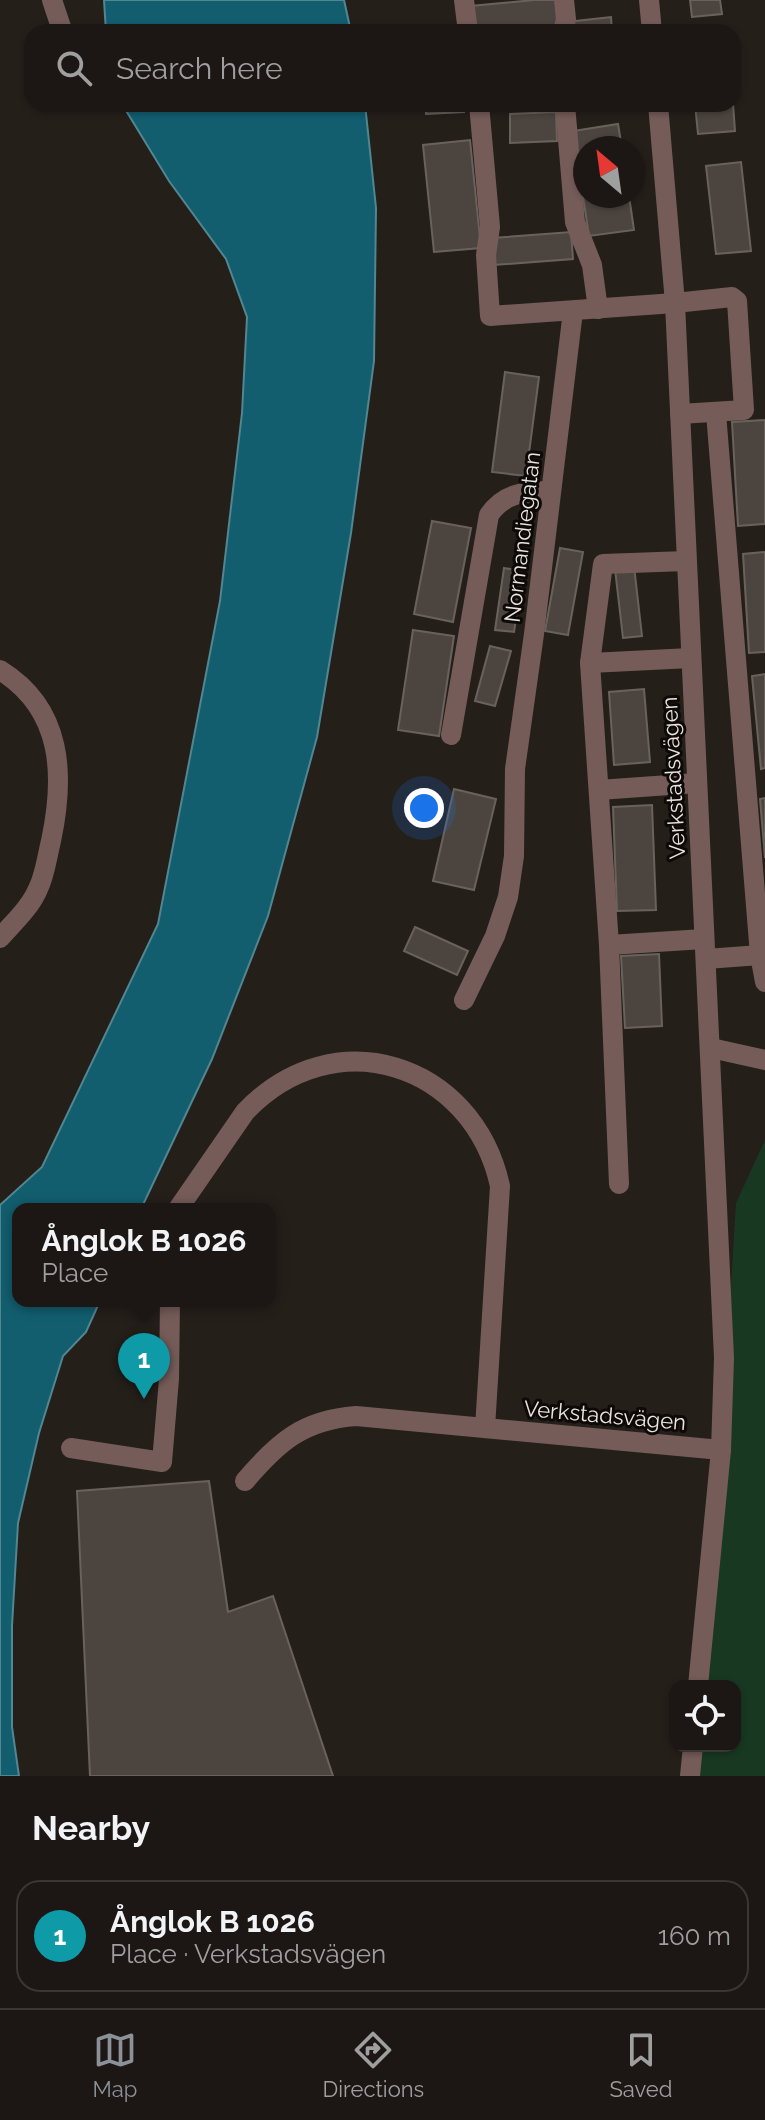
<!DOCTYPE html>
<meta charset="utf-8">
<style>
:root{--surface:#1c1714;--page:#25201d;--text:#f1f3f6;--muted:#a09fa0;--line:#3a3634;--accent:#8c9099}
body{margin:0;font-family:Raleway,sans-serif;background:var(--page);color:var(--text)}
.controls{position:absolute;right:24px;bottom:24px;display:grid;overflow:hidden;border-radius:16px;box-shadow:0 2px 6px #0004}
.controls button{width:72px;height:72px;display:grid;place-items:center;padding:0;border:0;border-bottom:2px solid var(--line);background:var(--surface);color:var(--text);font:40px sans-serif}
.compass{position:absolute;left:573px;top:136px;width:72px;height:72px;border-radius:50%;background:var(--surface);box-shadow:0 2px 6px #0004;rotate:331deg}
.you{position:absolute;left:424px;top:808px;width:28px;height:28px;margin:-20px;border:6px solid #fff;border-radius:50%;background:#1a73e8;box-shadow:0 0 0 12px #1a73e833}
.badge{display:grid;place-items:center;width:52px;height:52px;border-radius:50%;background:var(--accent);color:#fff;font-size:26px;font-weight:700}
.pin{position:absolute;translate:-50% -66px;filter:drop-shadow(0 2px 4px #0008)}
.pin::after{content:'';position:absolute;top:42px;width:28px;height:24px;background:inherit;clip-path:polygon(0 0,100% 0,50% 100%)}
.popup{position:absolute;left:12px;top:1203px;width:264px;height:104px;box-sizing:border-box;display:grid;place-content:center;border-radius:16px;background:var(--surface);filter:drop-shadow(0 2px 6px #0005);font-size:26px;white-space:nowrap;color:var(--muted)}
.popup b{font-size:30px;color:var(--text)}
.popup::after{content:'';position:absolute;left:50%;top:100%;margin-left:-16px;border:16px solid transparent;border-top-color:var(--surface)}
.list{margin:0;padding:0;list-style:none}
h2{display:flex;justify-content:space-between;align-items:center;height:104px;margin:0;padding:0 32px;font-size:34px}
h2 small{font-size:26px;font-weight:400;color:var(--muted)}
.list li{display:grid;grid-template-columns:52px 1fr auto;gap:24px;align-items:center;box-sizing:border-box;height:112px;margin:0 16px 16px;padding:0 16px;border:2px solid var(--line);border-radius:24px}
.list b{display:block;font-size:30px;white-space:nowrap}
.list p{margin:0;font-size:26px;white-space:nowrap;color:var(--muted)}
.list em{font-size:26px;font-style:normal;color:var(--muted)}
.icon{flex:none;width:44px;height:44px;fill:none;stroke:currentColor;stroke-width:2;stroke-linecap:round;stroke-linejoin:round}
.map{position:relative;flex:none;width:765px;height:1776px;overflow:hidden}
.search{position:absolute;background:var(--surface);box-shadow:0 2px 6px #0004;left:24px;right:24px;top:24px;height:88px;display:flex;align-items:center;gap:20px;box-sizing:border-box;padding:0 28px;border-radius:24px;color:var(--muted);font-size:30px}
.sheet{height:232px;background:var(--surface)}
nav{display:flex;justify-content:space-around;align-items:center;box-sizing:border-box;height:112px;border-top:2px solid var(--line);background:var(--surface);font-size:22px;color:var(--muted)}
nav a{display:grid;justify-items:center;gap:4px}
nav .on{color:var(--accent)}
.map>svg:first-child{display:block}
</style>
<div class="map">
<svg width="765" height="1776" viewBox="0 0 765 1776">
<rect width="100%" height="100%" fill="#251f1a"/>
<path fill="#183822" d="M 765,1140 L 765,1776 L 691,1776 L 694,1746 L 735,1746 L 735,1686 L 700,1686 L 721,1450 L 736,1203 Z"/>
<g fill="#125e6f" stroke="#528691" stroke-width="2">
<path d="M 104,0 L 344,0 L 351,32 L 106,32 Z"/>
<path d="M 122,104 L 365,104 L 376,208 L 374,361 L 351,533 L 317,737 L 268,916 L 212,1059 L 141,1209 L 18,1209 L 18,1301 L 100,1301 L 86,1332 L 63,1356 L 39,1433 L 18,1523 L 12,1626 L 12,1727 L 19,1776 L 0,1776 L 0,1205 L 42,1167 L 158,924 L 220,601 L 242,413 L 247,317 L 226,259 L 169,181 Z"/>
</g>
<g fill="#4c453f" stroke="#69625c" stroke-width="2">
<path d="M 534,0 L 556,0 L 558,25 L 473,32 L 471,6 Z"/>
<path d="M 690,0 L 720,0 L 722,14 L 692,17 Z"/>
<path d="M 611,17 L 612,32 L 568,32 L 567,22 Z"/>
<path d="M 425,104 L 463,104 L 464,112 L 426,114 Z"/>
<path d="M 695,104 L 733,104 L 735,131 L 698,134 Z"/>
<path d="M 556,112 L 557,141 L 510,143 L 510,114 Z"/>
<path d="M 618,124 L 622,148 L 585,148 L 585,196 L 629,196 L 634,230 L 589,236 L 573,131 Z"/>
<path d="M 470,140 L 481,248 L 434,252 L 423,145 Z"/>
<path d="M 741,162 L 751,251 L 716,254 L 706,166 Z"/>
<path d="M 571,232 L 573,259 L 494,265 L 492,238 Z"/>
<path d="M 505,372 L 539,377 L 526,476 L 492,472 Z"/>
<path d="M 765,420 L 765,524 L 738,526 L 732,422 Z"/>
<path d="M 432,521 L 471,528 L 453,622 L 414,614 Z"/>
<path d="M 560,548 L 583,552 L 568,635 L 545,631 Z"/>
<path d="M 765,552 L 765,652 L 749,653 L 743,554 Z"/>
<path d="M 634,566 L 642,636 L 623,638 L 615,569 Z"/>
<path d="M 504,568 L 523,571 L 514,632 L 495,630 Z"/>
<path d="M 413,630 L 454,636 L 439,736 L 398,730 Z"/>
<path d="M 490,646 L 511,651 L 495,706 L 475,701 Z"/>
<path d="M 765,674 L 765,768 L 761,769 L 752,676 Z"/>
<path d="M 644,689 L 650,762 L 614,765 L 609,692 Z"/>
<path d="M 454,789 L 496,799 L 474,890 L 433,881 Z"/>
<path d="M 765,798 L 765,858 L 760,799 Z"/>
<path d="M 652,805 L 656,910 L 617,911 L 613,807 Z"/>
<path d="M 415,927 L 468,951 L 457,975 L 404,951 Z"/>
<path d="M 659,954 L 662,1026 L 625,1028 L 621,956 Z"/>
<path d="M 209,1481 L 228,1612 L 273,1596 L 333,1776 L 90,1776 L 77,1491 Z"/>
</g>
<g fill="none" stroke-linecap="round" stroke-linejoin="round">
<g stroke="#755c59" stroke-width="20">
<path d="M 52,0 L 62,30"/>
<path d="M 464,0 L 468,32"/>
<path d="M 649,0 L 652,32"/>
<path d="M 563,32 L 566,19 L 564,0"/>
<path d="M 479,104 L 490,227 L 486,255 L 490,316 L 675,303 L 732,297 L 737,301 L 744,410 L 680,414"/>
<path d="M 565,104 L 575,222 L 592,265 L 598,309"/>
<path d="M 658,104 L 675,303 L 724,1358 L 721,1450 L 698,1686"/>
<path d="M 716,413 L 760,955"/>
<path d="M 590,663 L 691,658"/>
<path d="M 0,670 C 63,709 65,775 51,841 C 47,857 45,875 38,889 C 30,908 13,923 0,938"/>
<path d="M 451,735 L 489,515 C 505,492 525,492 551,491"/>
<path d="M 599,790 L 697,783"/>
<path d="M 609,945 L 704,939"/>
<path d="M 706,959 L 760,955 L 765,982"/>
<path d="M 464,1000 L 495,936 L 508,897 L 514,856 L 515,769 L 534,634 L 573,311"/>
<path d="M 711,1048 L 765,1060"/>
<path d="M 619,1184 L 609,945 L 590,663 L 603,564 L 686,561"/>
<path d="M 178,1209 L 245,1112 C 334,1018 473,1063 500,1186 L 485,1428"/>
<path d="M 71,1448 L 162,1462 L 169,1379 L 170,1301"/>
<path d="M 245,1481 C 278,1442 303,1420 356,1416 L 721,1450"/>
<path d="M 690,1776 L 693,1746"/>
</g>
</g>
<g text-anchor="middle" stroke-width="6" stroke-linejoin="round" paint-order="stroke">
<g font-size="22" fill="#e9e4e1" stroke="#0c0907">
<text transform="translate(522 537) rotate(-83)" y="8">Normandiegatan</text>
<text transform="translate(673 778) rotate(-93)" y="8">Verkstadsvägen</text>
<text transform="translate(605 1415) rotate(5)" y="8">Verkstadsvägen</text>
</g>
</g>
</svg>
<div class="controls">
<button><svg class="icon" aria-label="locate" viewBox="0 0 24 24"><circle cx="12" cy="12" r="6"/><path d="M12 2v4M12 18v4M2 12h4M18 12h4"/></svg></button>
</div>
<svg class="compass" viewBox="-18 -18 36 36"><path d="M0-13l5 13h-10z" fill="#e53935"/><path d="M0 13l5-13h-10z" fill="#a09fa0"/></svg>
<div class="you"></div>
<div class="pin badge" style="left:144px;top:1399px;background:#0f9aa8">1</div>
<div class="popup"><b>Ånglok B 1026</b>Place</div>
<div class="search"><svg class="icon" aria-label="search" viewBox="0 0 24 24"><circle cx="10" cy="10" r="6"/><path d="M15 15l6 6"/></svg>Search here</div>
</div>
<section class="sheet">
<h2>Nearby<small></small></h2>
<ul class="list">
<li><span class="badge" style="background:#0f9aa8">1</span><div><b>Ånglok B 1026</b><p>Place · Verkstadsvägen</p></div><em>160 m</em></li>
</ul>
</section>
<nav>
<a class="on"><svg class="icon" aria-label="map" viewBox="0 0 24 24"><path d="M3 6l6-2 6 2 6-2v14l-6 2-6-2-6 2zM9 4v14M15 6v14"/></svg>Map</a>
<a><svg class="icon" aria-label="directions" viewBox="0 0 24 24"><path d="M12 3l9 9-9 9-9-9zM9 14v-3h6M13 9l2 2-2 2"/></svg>Directions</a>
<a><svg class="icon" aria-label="saved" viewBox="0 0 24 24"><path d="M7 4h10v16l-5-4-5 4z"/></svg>Saved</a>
</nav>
